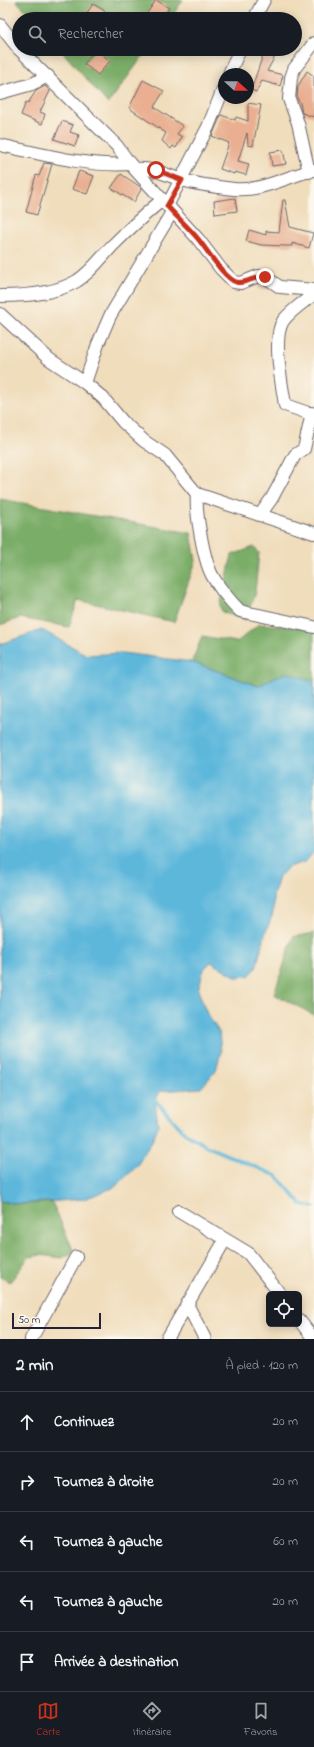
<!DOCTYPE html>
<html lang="fr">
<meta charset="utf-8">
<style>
:root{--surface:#171b24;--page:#242831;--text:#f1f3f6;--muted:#9ea1a6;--line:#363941;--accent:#c8321e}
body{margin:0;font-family:"Indie Flower",sans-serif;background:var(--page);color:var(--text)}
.controls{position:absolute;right:12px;bottom:12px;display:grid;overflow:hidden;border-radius:6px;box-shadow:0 2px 10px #0003}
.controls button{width:36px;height:36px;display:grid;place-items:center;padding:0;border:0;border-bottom:1px solid var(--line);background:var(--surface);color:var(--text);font:20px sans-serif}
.compass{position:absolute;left:218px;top:68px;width:36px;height:36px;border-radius:50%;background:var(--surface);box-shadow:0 2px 10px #0003;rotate:111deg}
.scale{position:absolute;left:12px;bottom:10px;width:89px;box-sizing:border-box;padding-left:4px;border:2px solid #22223b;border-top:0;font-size:11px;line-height:14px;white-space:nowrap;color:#22223b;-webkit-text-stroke:3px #fbf7ec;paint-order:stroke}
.stop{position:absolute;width:12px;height:12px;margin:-9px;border:3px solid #c8321e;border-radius:50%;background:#fff}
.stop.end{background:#c8321e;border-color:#fff;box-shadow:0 1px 4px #0008}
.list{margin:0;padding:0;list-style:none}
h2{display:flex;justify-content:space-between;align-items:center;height:52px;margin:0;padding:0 16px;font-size:17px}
h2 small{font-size:13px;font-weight:400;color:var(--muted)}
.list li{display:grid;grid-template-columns:26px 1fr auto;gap:12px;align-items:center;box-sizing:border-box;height:60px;padding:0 16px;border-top:1px solid var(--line)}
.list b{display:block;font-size:15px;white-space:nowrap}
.list em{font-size:13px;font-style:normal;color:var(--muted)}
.icon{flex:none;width:22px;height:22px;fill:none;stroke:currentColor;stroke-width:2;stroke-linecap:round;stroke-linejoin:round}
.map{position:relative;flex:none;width:314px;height:1339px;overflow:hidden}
.search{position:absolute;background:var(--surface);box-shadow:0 2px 10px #0003;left:12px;right:12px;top:12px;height:44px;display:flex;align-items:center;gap:10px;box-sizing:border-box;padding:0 14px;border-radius:22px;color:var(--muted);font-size:15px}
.sheet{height:352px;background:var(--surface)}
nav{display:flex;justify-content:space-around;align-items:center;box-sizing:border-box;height:56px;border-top:1px solid var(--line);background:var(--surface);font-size:11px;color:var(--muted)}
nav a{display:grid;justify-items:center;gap:2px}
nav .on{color:var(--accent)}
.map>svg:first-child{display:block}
</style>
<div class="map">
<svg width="314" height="1339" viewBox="0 0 314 1339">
<rect width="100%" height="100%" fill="#fbf7ec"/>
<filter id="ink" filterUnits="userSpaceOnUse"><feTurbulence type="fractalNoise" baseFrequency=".025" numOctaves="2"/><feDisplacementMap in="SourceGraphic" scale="8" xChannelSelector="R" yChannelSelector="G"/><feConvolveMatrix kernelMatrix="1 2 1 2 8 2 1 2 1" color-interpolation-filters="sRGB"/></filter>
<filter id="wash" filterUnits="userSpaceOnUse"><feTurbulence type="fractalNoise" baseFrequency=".012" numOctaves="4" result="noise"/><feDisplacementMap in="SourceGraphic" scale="16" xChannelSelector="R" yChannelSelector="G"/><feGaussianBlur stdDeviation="0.9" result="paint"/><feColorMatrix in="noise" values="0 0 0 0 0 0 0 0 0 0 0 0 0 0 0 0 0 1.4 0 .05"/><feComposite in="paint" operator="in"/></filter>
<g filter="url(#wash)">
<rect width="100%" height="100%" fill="#f0ddbc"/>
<g fill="#7aad68" stroke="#4e6852">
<path d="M 16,0 L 183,0 L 170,19 L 33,19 Z"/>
<path d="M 60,49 L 148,49 L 108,104 Z"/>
<path d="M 0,499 L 191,533 L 196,561 L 174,622 L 78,600 L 69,627 L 20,618 L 0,625 Z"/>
<path d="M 254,547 L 259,552 L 255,592 L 246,620 L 222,612 L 220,606 L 232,555 Z"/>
<path d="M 259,624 L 314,629 L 314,682 L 275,677 L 258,686 L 192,662 L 202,636 L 237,642 Z"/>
<path d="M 314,933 L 314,1015 L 274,994 L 293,937 Z"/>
<path d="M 0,1201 L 19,1204 L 52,1202 L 74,1252 L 62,1258 L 41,1255 L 29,1257 L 10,1282 L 0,1277 Z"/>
</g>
<path fill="#5db7db" stroke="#406c8b" d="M 42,630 L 87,655 L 122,653 L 192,662 L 258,686 L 275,677 L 288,673 L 314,682 L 314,852 L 305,862 L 288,867 L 279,877 L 273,896 L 273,913 L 265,934 L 256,968 L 249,976 L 237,977 L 211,962 L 204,969 L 198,990 L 207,1014 L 219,1032 L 221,1052 L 216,1070 L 201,1088 L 161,1091 L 155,1100 L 158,1126 L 152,1141 L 136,1167 L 115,1187 L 84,1199 L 19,1204 L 0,1201 L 0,644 Z"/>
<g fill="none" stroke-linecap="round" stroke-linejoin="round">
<path stroke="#5db7db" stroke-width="3.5" d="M 155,1100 L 185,1133 L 206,1146 L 277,1176 L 301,1204 L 314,1207"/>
</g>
<g id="blocks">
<g fill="#e9af90">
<path d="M 156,0 L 169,8 L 162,19 L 156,19 L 147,13 Z"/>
<path d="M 93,4 L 105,11 L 99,19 L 83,19 Z"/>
<path d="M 96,49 L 110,61 L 98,75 L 84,64 Z"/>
<path d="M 265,49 L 279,49 L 267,71 L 283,75 L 280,86 L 262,81 L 256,92 L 251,90 Z"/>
<path d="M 307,71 L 314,76 L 314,117 L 302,113 L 300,103 L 297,98 L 298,86 Z"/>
<path d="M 143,80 L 164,91 L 154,107 L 183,126 L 177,134 L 182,137 L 176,148 L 173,146 L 171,149 L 162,141 L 166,133 L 129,108 Z"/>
<path d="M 45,86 L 50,91 L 40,112 L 45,114 L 42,124 L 21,115 L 26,102 L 28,103 L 36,91 Z"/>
<path d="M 248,103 L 261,105 L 253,146 L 248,145 L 247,133 L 238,161 L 249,164 L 246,175 L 235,172 L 234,174 L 220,169 L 229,143 L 212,136 L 221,115 L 235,120 L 236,117 L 248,121 Z"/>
<path d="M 62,121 L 73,125 L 70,132 L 79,135 L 75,146 L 54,139 Z"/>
<path d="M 283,150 L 286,164 L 272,166 L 270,152 Z"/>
<path d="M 44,163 L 52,164 L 37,215 L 26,212 L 36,175 L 39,176 Z"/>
<path d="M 79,171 L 94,176 L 87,194 L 72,189 Z"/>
<path d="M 121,174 L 142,188 L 134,202 L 111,188 Z"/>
<path d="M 235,198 L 237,211 L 215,214 L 214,201 Z"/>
<path d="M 283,200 L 285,200 L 290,227 L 313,233 L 309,248 L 292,243 L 292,246 L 285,246 L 261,245 L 246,241 L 249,230 L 266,235 L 266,231 L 279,232 Z"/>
</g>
</g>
</g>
<g filter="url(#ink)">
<use href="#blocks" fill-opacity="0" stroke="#6a6368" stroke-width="1"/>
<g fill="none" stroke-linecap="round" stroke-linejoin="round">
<defs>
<g id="street">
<path d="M 254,19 L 264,0"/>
<path d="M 0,25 L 19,49"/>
<path d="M 19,49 L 117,146 L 130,164 L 198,239 L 221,269 L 234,282 L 241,283 L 258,276 L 265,277 L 280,287 L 314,290"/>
<path d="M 229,74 L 240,49"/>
<path d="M 0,93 L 32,84 L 48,76"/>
<path d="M 0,145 C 42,154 87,167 130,164"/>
<path d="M 135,169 C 152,167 166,175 182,180 C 199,185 217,187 234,189 C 262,192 287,176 314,170"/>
<path d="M 309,172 L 298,123 L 289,99 L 291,78 L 294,69 L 314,43"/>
<path d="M 167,206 L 208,127 L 224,87"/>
<path d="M 314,294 C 304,302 290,311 283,321 C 272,338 282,385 285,405 L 314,415"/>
<path d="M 0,296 C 26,296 55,294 77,281 C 91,272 101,258 112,246 C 128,230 144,215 162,200"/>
<path d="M 0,314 L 49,359 L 85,383 L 103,398 L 123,422 L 144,441 L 165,455 L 197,494 L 314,533"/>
<path d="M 85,383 L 98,344 L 110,316 L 172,212"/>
<path d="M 197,494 C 195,511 203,554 210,571 C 215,583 230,601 240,611 L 314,627"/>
<path d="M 260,515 L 272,498 L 295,455 L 304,449 L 312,413"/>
<path d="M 178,1211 L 248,1253 L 280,1294"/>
<path d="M 187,1304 L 205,1339"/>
<path d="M 299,1320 L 314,1339"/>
<path d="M 31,1339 L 76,1257"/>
<path d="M 167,1339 L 225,1240"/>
</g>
</defs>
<use href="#street" stroke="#6a6368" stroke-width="14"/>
<use href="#street" stroke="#fff" stroke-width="12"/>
</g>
</g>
<g fill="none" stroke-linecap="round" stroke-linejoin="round" filter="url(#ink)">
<path stroke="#c8321e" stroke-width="5" d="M 156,170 L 182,180 L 167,206 C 177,217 189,228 199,240 C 207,250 224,278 236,282 C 246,285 255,275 265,277"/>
</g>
</svg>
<div class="controls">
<button><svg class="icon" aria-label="locate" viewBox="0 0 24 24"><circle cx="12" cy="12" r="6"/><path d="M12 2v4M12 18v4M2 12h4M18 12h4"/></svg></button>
</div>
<svg class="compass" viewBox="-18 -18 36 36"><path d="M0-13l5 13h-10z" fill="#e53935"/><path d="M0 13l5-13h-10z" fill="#9ea1a6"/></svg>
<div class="scale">50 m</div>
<div class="stop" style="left:156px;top:170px"></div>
<div class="stop end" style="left:265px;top:277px"></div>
<div class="search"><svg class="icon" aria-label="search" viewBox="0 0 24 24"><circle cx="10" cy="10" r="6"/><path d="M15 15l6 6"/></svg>Rechercher</div>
</div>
<section class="sheet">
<h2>2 min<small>À pied · 120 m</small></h2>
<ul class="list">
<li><svg class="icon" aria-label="ahead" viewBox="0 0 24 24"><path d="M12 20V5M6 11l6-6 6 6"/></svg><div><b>Continuez</b></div><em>20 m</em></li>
<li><svg class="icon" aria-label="right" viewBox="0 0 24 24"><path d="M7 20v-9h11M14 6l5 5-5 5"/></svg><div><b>Tournez à droite</b></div><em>20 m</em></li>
<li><svg class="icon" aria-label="left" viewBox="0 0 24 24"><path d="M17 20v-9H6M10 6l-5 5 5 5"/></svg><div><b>Tournez à gauche</b></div><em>60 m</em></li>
<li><svg class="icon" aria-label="left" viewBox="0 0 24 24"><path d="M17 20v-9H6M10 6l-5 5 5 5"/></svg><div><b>Tournez à gauche</b></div><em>20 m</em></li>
<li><svg class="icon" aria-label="arrive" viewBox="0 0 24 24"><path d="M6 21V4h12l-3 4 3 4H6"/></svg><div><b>Arrivée à destination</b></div></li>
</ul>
</section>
<nav>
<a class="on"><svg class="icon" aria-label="map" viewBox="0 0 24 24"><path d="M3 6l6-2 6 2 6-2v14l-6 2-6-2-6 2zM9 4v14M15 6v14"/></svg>Carte</a>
<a><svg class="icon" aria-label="directions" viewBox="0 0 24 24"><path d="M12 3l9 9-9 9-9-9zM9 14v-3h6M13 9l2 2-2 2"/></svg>Itinéraire</a>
<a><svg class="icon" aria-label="saved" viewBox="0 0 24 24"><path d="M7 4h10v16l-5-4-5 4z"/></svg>Favoris</a>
</nav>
